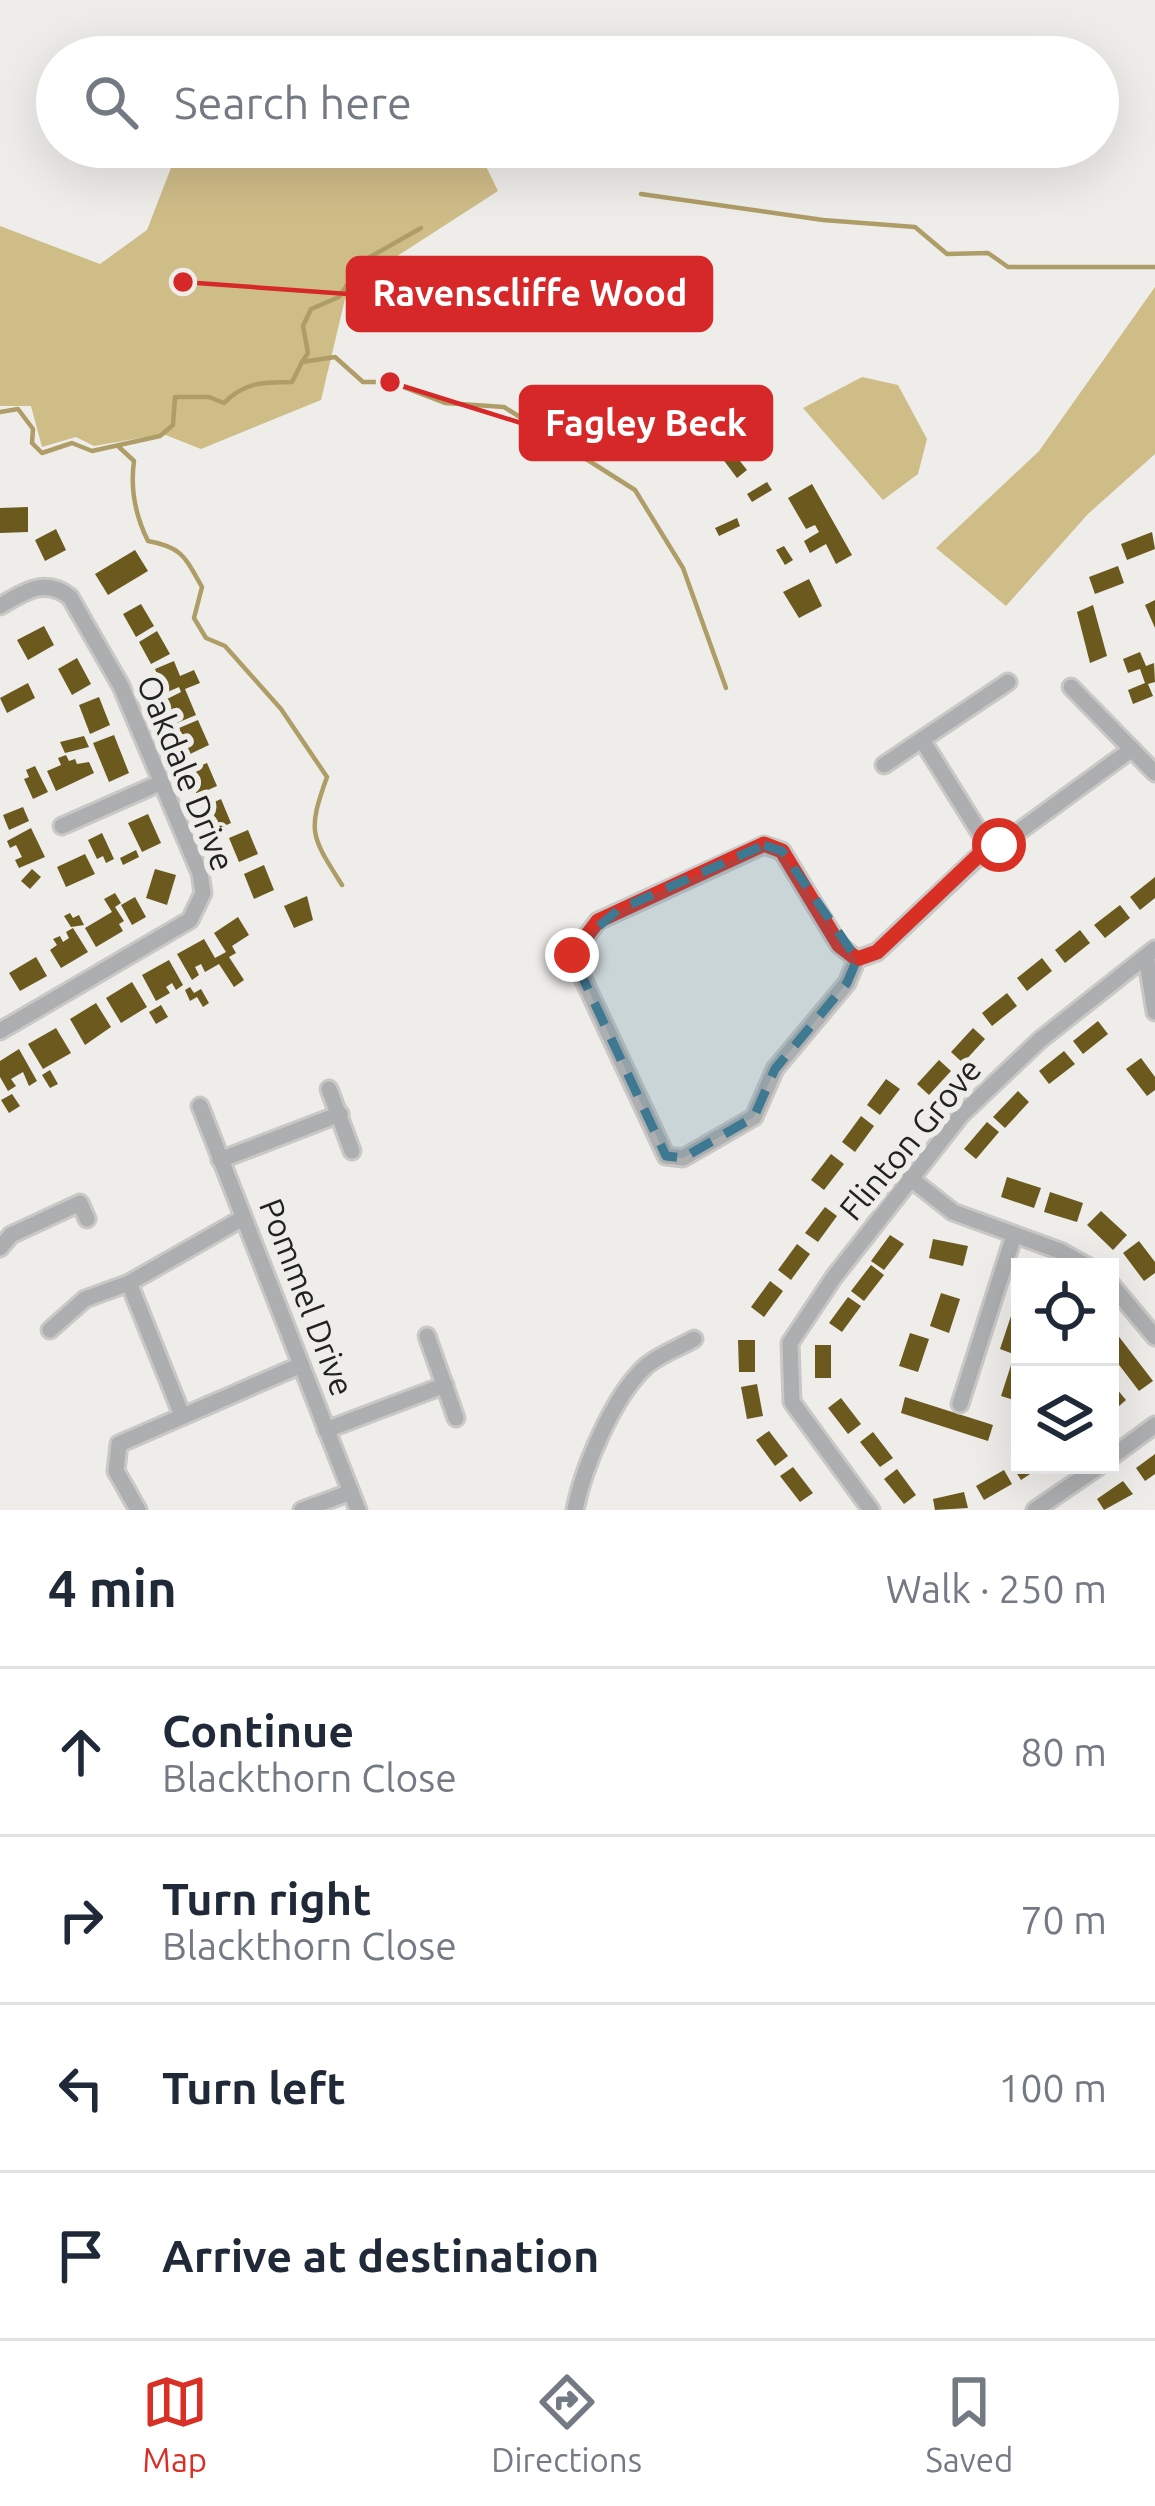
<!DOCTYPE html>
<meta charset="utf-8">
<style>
:root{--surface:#fff;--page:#f2f2f3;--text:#1f2937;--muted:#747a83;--line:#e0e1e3;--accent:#d93025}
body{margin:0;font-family:Ubuntu,sans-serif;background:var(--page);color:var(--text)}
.controls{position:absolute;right:36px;bottom:36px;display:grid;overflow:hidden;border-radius:0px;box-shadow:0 12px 48px #0002}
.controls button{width:108px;height:108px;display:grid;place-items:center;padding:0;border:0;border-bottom:3px solid var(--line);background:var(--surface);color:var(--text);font:60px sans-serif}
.stop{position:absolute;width:36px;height:36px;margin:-27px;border:9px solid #d93025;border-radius:50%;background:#fff}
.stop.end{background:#d93025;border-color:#fff;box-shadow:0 3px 12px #0008}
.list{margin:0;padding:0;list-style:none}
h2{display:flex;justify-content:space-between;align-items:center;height:156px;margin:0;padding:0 48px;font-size:51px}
h2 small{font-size:39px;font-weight:400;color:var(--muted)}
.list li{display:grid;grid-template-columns:78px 1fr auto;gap:36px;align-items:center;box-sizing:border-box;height:168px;padding:0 48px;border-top:3px solid var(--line)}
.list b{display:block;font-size:45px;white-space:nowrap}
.list p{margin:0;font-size:39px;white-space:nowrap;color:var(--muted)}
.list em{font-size:39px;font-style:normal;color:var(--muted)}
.icon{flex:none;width:66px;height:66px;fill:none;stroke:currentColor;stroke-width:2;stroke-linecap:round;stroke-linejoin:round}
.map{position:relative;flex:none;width:1155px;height:1510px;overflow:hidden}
.search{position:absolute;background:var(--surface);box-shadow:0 12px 48px #0002;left:36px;right:36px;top:36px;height:132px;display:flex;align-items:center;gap:30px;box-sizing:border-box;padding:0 42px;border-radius:66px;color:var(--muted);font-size:45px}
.sheet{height:828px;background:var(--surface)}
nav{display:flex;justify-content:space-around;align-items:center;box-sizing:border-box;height:168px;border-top:3px solid var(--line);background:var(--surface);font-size:33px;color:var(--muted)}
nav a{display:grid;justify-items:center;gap:6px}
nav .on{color:var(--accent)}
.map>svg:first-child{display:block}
</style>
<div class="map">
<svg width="1155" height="1510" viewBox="0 0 1155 1510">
<rect width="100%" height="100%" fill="#eeedea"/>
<g fill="#cfbd88">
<path d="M 179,147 L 310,147 L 350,161 L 416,161 L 479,152 L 498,191 L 388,262 L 345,299 L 321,400 L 201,449 L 163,434 L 94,446 L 76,437 L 42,447 L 31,406 L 0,406 L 0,226 L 100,264 L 147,230 Z"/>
<path d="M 1155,287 L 1155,454 L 1088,514 L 1006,606 L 936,548 L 1039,451 Z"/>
<path d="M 862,377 L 898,385 L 927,439 L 918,474 L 883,500 L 803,408 Z"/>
</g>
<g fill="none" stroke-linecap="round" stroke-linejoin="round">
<g stroke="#af9d67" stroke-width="4.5">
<path d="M 641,194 L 823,220 L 915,227 L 947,254 L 988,253 L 1008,267 L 1155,267"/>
<path d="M 302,362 L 308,353 L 303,326 L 311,309 L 339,297 L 363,261 L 421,228"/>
<path d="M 0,412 L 18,409 L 33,429 L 32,443 L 42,453 L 72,443 L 92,451 L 160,436 L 173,425 L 175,397 L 209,397 L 224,403 C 244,382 264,382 292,382 L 302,362 L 335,357 L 363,382 L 390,382 L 445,403 L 504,407 L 635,490 L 683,568 L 726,688"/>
<path d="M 119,447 L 134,461 C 130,490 135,515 148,541 C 182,547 185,557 202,587 L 194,618 L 206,638 L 225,646 L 281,709 L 327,777 C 307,832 311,836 342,885"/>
</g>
</g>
<g fill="#6b591e">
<path d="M 729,447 L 747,470 L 737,478 L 719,454 Z"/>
<path d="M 767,482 L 772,490 L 752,502 L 747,494 Z"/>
<path d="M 812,484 L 852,555 L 836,564 L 826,544 L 810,553 L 804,541 L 819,532 L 815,525 L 806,529 L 788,498 Z"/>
<path d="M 28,507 L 28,532 L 0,533 L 0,508 Z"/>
<path d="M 737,518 L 740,526 L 719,536 L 715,528 Z"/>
<path d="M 56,529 L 66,550 L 45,561 L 35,540 Z"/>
<path d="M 1152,532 L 1155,549 L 1127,560 L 1121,544 Z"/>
<path d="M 784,546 L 793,560 L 785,565 L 776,550 Z"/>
<path d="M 135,550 L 148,571 L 108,595 L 95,574 Z"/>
<path d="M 1118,566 L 1124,583 L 1095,594 L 1089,577 Z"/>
<path d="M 809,579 L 822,606 L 799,618 L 783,592 Z"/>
<path d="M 1155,600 L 1155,628 L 1145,605 Z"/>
<path d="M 141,604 L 154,626 L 136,637 L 123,614 Z"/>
<path d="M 1093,605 L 1107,656 L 1090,663 L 1077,612 Z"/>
<path d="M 44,626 L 54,645 L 28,660 L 17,640 Z"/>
<path d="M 157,631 L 170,654 L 151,664 L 139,642 Z"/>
<path d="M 1140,652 L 1146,666 L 1154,663 L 1155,682 L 1148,684 L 1153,696 L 1133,704 L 1128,690 L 1145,683 L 1140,669 L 1128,673 L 1123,659 Z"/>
<path d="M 77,658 L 91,684 L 72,695 L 58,669 Z"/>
<path d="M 174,661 L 180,676 L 194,670 L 200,683 L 185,689 L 196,715 L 177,723 L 167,699 L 181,692 L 179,687 L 165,693 L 155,669 Z"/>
<path d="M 28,683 L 35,698 L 7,713 L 0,698 Z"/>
<path d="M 99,697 L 110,725 L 90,734 L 79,705 Z"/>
<path d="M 198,720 L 209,745 L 190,754 L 179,728 Z"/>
<path d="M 114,735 L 129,773 L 109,782 L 93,743 Z"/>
<path d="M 84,736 L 89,747 L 65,753 L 60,742 Z"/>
<path d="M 66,755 L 69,761 L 75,759 L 77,764 L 89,762 L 94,773 L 56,791 L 47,771 L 61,765 L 58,758 Z"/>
<path d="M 207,763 L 217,786 L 197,795 L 187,771 Z"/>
<path d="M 35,766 L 48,792 L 33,799 L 24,779 L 29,777 L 26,770 Z"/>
<path d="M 221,799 L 231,823 L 211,832 L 201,808 Z"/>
<path d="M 23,807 L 29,821 L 9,830 L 3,815 Z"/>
<path d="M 148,814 L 161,843 L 142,852 L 128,823 Z"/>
<path d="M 31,828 L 45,857 L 19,868 L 15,860 L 22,857 L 16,845 L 10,848 L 7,841 Z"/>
<path d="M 248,830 L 258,854 L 239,862 L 229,838 Z"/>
<path d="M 102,833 L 114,859 L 106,863 L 103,856 L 97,859 L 88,840 Z"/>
<path d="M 136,850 L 139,857 L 123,865 L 120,858 Z"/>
<path d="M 85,854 L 95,874 L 66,887 L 57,867 Z"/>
<path d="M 264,865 L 274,890 L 254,899 L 244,874 Z"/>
<path d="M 32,869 L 41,877 L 30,889 L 21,881 Z"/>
<path d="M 155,869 L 176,875 L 167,905 L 146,898 Z"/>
<path d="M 1155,877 L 1155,898 L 1140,910 L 1130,897 Z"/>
<path d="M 115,893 L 121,903 L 115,907 L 124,921 L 119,924 L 123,931 L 96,947 L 85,928 L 112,912 L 104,899 Z"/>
<path d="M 307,896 L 313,920 L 294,928 L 284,906 Z"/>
<path d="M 135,897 L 146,917 L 132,925 L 121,905 Z"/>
<path d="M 1120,905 L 1130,918 L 1105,938 L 1094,925 Z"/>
<path d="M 70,913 L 73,918 L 79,915 L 84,925 L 71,927 L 64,916 Z"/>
<path d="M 238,917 L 249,935 L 232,946 L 236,953 L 229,957 L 244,980 L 234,987 L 219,964 L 205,972 L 201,964 L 195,967 L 199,975 L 192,980 L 177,954 L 204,939 L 215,958 L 226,952 L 214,933 Z"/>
<path d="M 73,928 L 88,952 L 61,968 L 50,950 L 57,945 L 53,939 L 60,936 L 63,942 L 69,938 L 66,932 Z"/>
<path d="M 1080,930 L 1090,943 L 1065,963 L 1055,950 Z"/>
<path d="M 36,957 L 47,976 L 20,991 L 9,973 Z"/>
<path d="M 1042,958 L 1052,971 L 1027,991 L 1017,978 Z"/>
<path d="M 169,960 L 183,985 L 176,990 L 172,983 L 166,987 L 170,993 L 156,1001 L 142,975 Z"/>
<path d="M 132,982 L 147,1007 L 121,1023 L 106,998 Z"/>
<path d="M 190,987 L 194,993 L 201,989 L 209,1003 L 203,1007 L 197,997 L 190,1001 L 185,990 Z"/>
<path d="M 1007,993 L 1017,1006 L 992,1026 L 982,1013 Z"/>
<path d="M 96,1003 L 111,1027 L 85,1045 L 70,1019 Z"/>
<path d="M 161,1005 L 168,1017 L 156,1024 L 149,1012 Z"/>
<path d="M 1098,1021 L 1108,1034 L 1083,1054 L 1073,1041 Z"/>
<path d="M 56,1028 L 71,1053 L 43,1069 L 28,1044 Z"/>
<path d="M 973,1028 L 985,1039 L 963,1063 L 951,1052 Z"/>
<path d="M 19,1049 L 37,1081 L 29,1086 L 23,1072 L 11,1079 L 16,1086 L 8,1091 L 0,1077 L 0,1061 Z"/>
<path d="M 1064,1051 L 1075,1064 L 1049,1084 L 1039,1071 Z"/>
<path d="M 1141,1058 L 1155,1077 L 1155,1090 L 1147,1096 L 1126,1069 Z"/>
<path d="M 939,1060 L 951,1071 L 929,1095 L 917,1084 Z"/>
<path d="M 50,1070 L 58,1084 L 50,1088 L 42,1075 Z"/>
<path d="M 886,1079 L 900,1089 L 880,1115 L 867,1105 Z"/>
<path d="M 1018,1091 L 1029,1102 L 1005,1128 L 993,1117 Z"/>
<path d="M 12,1094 L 20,1106 L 9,1113 L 1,1100 Z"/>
<path d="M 861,1116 L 874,1126 L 855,1152 L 842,1142 Z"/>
<path d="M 987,1122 L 999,1132 L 976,1159 L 964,1149 Z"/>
<path d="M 831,1154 L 844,1164 L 824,1190 L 811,1180 Z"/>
<path d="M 1007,1177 L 1041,1188 L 1034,1208 L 1001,1197 Z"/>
<path d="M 1050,1192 L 1083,1203 L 1077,1222 L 1044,1212 Z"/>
<path d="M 825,1207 L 837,1216 L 818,1242 L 805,1233 Z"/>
<path d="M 1101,1211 L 1127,1235 L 1113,1250 L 1087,1225 Z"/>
<path d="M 890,1235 L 904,1244 L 884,1270 L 871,1261 Z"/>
<path d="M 933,1239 L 968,1246 L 963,1266 L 929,1258 Z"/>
<path d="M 1139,1241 L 1155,1262 L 1155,1273 L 1144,1281 L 1123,1253 Z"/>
<path d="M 797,1244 L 810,1254 L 791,1280 L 778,1270 Z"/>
<path d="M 871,1265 L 884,1275 L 864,1301 L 851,1291 Z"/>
<path d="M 770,1281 L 783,1291 L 764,1317 L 751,1307 Z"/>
<path d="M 941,1293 L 960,1299 L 949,1333 L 930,1326 Z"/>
<path d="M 848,1297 L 861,1306 L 842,1332 L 829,1323 Z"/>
<path d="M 1011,1316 L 1020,1319 L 1019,1356 L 1000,1349 Z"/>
<path d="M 1110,1325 L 1153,1381 L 1139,1391 L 1110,1353 Z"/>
<path d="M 910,1333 L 929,1339 L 918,1372 L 899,1366 Z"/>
<path d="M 738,1340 L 755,1340 L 755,1372 L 739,1372 Z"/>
<rect x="815" y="1345" width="16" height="33"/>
<path d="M 1012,1362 L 1020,1365 L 1020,1402 L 1001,1396 Z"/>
<path d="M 757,1384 L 763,1416 L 747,1419 L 741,1387 Z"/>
<path d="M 1116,1388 L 1126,1400 L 1110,1414 L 1110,1393 Z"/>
<path d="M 905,1397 L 993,1425 L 988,1441 L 901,1413 Z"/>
<path d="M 841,1398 L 861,1424 L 848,1434 L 828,1408 Z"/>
<path d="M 769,1431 L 788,1456 L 775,1466 L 756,1440 Z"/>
<path d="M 873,1432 L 893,1458 L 880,1467 L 860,1442 Z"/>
<path d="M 1155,1454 L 1155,1474 L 1145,1481 L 1136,1468 Z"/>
<path d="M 1020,1461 L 1020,1465 L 1044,1465 L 1021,1480 L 1012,1466 Z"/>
<path d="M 793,1467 L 813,1493 L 800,1502 L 780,1476 Z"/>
<path d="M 897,1469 L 916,1495 L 904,1504 L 884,1479 Z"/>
<path d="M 1004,1470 L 1012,1484 L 984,1500 L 976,1486 Z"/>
<path d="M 1123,1481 L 1133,1494 L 1104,1510 L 1097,1499 Z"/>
<path d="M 964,1492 L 968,1508 L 935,1510 L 933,1499 Z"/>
</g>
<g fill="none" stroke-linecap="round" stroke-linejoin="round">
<defs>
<g id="minor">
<path d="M 0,606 C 24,592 45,577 70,597 L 121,686 L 200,873 L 203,893 L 190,920 L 0,1031"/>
<path d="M 1071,687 L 1155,773"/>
<path d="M 922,740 L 990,849"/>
<path d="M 884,765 L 1008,682"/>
<path d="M 62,826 L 160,783"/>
<path d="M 1146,956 L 1155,1012"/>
<path d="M 857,959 L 847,983 L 775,1069 L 754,1117 L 683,1158 L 666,1156 L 572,955 L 598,921 L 764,845 L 782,851 L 839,945 L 857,959 L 877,952 L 983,852 L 999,846 L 1132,749"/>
<path d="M 329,1089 L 352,1151"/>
<path d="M 200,1106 L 358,1510"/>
<path d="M 220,1160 L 340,1114"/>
<path d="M 910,1178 L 953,1212 L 1060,1251 L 1089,1267"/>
<path d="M 0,1248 L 11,1235 L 80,1203 L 87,1219"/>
<path d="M 129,1283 L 182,1415"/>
<path d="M 1110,1283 L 1155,1337"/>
<path d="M 50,1330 L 85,1299 L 129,1283 L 243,1218"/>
<path d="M 427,1336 L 456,1418"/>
<path d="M 960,1404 L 1014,1235"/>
<path d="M 326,1430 L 445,1385"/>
<path d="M 1110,1458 L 1155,1425"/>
<path d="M 138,1510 L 116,1471 L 119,1444 L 301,1365"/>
<path d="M 302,1510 L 351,1492"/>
<path d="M 575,1510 C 583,1468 613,1397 645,1367 C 658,1355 679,1348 694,1339"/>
<path d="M 871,1510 L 792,1402 L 790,1343 L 834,1277 L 961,1115 L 1040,1040 L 1155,949"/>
<path d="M 1035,1510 L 1101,1465"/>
</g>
</defs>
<use href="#minor" stroke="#c9c8c6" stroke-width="21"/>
<use href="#minor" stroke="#acaeaf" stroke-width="15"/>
</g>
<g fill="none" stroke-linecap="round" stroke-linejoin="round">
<path stroke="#d93025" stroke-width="15" d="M 572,955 L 598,921 L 764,844 L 782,851 L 839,945 L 857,959 L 877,952 L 983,851 L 999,845"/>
</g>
<path fill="#3e7891" fill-opacity="0.2" stroke="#3e7891" stroke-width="9" stroke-dasharray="24 15" stroke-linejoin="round" d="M 764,845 L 782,851 L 857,959 L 847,983 L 775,1069 L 754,1117 L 683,1158 L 666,1156 L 572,955 L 579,943 L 618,910 Z"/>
<g text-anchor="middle" stroke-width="12" stroke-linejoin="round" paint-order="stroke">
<g font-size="33" fill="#222221" stroke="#eeedea">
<text transform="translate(186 773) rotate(68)" y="12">Oakdale Drive</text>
<text transform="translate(910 1139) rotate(-50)" y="12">Flinton Grove</text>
<text transform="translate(307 1297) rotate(69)" y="12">Pommel Drive</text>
</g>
</g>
<path fill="none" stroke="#d62828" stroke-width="4.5" d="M183 282L348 294M390 382L521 423"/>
<g fill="#d62828" stroke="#eeedea" stroke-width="4.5">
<circle cx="183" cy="282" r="12"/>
<circle cx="390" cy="382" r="12"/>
</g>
<g fill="#d62828" stroke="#d62828" stroke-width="4.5">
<rect x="348" y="258" width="363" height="72" rx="12"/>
<rect x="521" y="387" width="250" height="72" rx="12"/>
</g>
<g font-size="36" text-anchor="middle" font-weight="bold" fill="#fff">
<text x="530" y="306">Ravenscliffe Wood</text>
<text x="646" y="436">Fagley Beck</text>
</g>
</svg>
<div class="controls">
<button><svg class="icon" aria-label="locate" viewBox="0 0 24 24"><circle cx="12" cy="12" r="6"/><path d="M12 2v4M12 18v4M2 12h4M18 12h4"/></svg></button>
<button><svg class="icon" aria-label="layers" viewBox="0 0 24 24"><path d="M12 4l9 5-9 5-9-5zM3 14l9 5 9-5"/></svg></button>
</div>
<div class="stop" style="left:999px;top:845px"></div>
<div class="stop end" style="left:572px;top:955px"></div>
<div class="search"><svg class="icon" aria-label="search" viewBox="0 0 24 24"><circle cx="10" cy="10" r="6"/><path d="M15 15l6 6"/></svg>Search here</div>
</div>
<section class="sheet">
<h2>4 min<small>Walk · 250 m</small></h2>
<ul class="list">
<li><svg class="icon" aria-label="ahead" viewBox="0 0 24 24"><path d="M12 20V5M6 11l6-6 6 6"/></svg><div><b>Continue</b><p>Blackthorn Close</p></div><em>80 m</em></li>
<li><svg class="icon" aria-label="right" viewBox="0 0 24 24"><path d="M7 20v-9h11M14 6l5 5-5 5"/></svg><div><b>Turn right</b><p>Blackthorn Close</p></div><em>70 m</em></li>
<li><svg class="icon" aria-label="left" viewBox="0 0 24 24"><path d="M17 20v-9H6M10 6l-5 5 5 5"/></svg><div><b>Turn left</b></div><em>100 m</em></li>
<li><svg class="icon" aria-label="arrive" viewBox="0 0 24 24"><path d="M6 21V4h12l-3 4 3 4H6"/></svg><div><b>Arrive at destination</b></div></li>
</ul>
</section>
<nav>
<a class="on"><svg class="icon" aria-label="map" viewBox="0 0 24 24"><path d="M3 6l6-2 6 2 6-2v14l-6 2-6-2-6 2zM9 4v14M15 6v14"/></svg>Map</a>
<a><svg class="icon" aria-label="directions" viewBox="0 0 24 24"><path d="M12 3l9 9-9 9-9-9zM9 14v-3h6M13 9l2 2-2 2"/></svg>Directions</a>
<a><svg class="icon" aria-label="saved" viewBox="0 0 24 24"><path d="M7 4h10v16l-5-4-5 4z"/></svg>Saved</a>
</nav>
